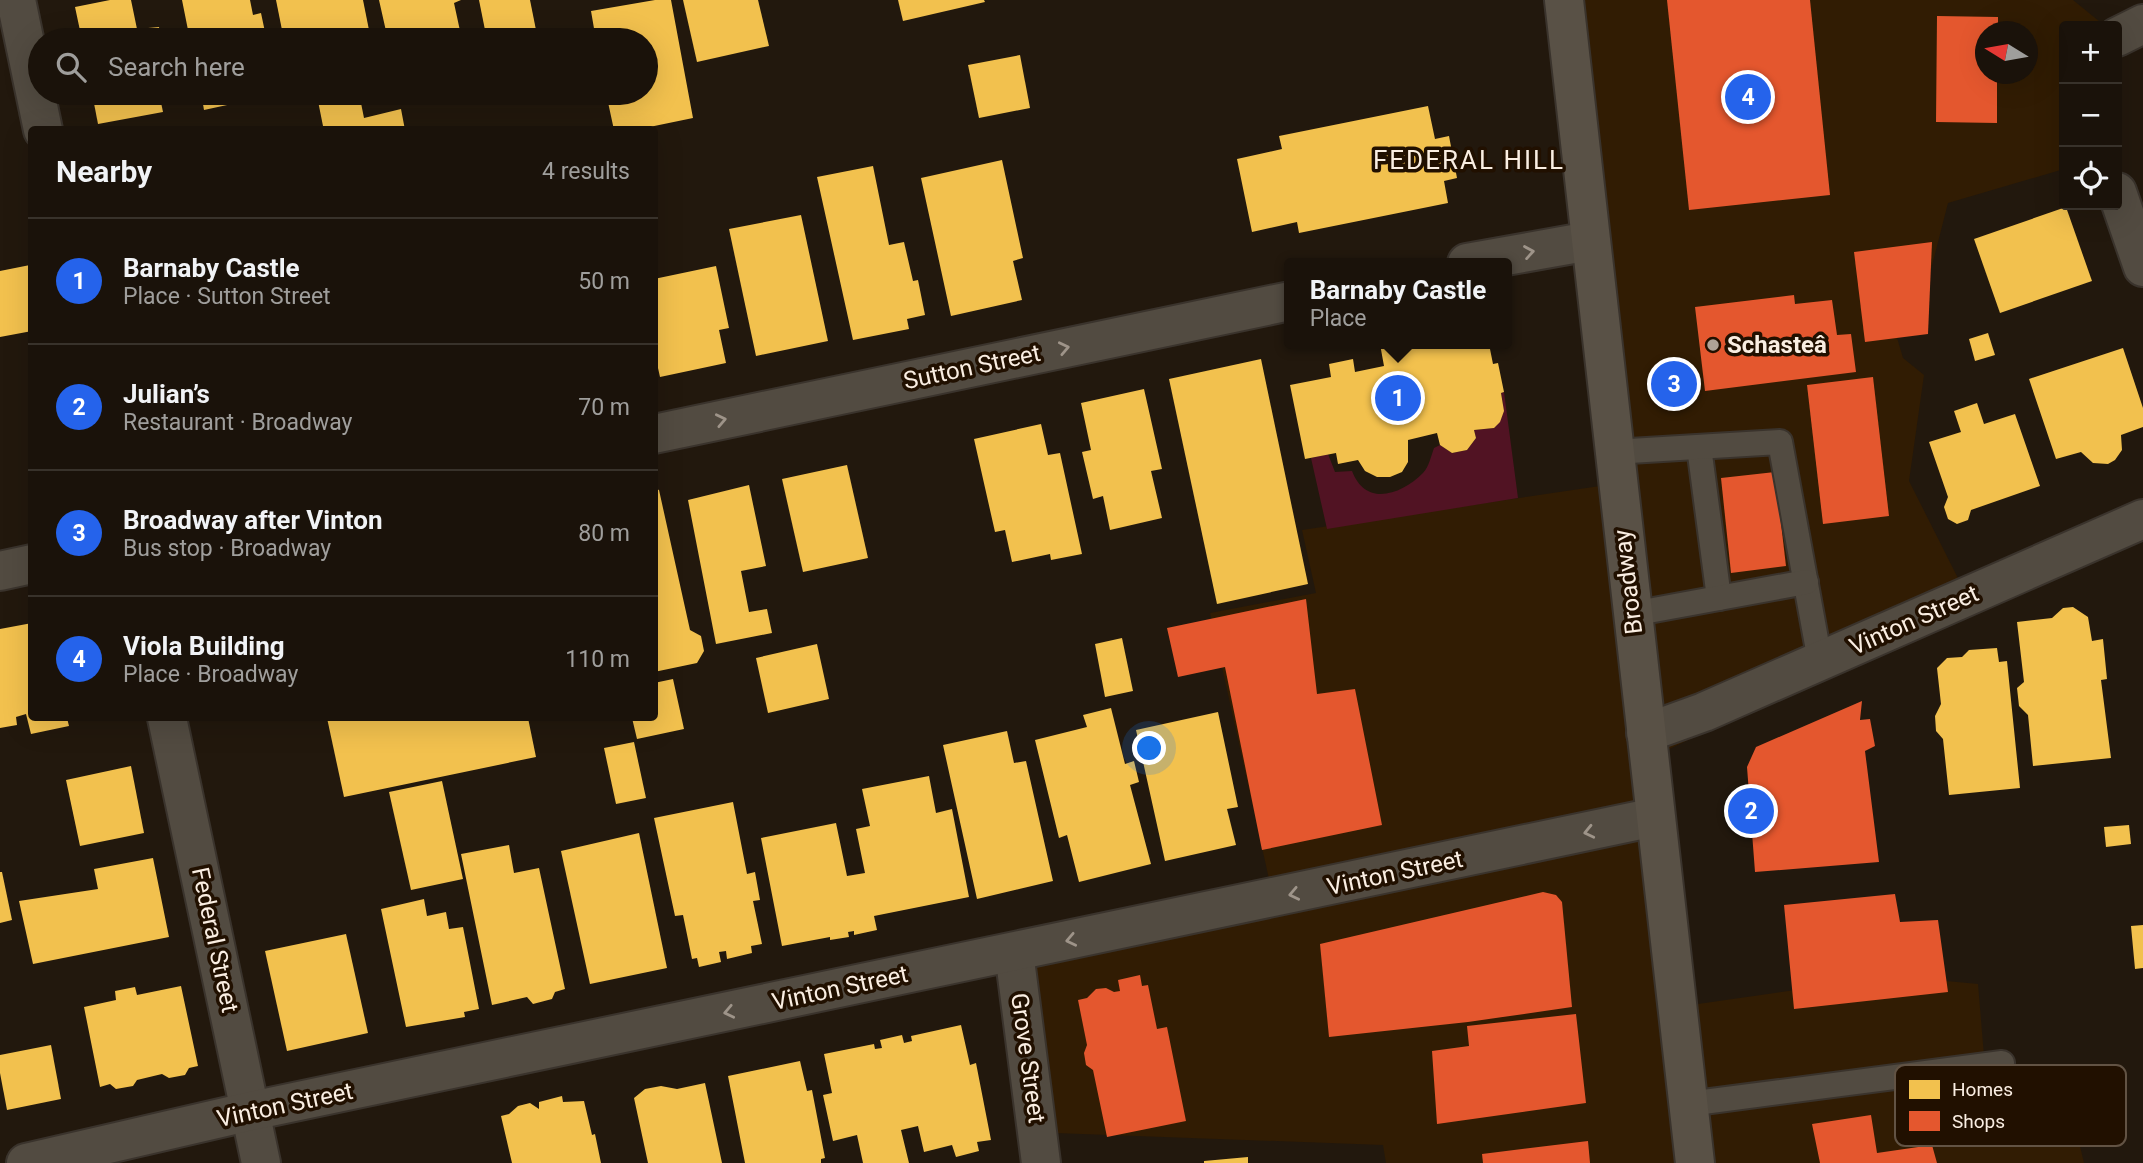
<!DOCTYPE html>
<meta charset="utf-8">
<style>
:root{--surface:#1a120a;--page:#231b13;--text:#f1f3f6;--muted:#9f9e9c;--line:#38322b;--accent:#2563eb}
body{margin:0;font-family:Roboto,sans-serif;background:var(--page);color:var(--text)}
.controls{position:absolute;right:21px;top:21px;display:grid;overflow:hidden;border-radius:7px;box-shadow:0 7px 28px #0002}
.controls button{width:63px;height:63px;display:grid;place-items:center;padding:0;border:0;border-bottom:2px solid var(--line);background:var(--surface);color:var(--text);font:35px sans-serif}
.compass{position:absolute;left:1975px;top:21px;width:63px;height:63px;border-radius:50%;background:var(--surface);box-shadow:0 7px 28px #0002;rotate:281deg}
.you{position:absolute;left:1150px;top:749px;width:24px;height:24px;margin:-18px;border:5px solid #fff;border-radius:50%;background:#1a73e8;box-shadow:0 0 0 10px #1a73e833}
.badge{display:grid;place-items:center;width:46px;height:46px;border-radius:50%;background:var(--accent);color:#fff;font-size:23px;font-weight:700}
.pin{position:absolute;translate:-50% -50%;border:4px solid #fff;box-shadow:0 2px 7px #0006}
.popup{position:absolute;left:1284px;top:258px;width:228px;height:91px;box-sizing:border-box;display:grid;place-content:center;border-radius:7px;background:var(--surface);filter:drop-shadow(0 2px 5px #0005);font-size:23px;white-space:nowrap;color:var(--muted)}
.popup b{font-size:26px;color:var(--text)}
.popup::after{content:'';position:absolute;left:50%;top:100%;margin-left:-14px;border:14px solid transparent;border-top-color:var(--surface)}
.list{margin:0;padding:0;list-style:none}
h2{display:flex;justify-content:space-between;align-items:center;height:91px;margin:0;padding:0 28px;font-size:30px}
h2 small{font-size:23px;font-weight:400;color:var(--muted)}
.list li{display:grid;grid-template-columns:46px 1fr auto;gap:21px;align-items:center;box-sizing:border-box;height:126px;padding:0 28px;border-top:2px solid var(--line)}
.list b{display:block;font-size:26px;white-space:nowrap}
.list p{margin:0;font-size:23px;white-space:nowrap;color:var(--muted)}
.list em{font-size:23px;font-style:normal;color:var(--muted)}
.icon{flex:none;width:38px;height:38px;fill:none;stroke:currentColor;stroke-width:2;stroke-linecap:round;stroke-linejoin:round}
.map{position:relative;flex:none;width:2143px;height:1163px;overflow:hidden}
.search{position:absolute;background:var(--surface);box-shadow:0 7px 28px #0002;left:28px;top:28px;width:630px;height:77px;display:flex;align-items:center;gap:18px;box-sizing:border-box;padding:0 24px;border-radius:38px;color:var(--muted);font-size:26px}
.panel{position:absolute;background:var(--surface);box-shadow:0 7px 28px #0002;left:28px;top:126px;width:630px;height:595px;border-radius:7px}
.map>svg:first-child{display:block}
</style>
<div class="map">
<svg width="2143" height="1163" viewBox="0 0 2143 1163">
<rect width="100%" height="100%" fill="#22180d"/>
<path fill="#311c03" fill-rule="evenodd" d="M 1577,0 L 2073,0 L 2105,26 L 2064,26 L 2064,169 L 1948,203 L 1925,293 L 1895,331 L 1903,358 L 1924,375 L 1909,481 L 1968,598 L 1958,612 L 1665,751 L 1688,988 L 1698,1004 L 1809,988 L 1841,971 L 1978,984 L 1986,1080 L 2073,1117 L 2084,1163 L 1386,1163 L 1383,1145 L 1055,1133 L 1027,951 L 1271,888 L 1210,613 L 1316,593 L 1302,530 L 1627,482 ZM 1986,32 L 2028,32 L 2028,74 L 1986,74 Z"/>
<path fill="#511323" d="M 1504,392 L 1518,498 L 1327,529 L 1311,458 L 1328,454 L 1335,472 L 1352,471 C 1366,508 1402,494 1423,473 C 1429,467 1431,456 1434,448 L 1440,445 L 1452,453 L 1467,450 L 1476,438 L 1474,430 L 1494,428 C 1505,417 1504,408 1501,393 Z"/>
<g fill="#f2c14e">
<path d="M 110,0 L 131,0 L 137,29 L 159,27 L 161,40 L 82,40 L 75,7 Z"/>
<path d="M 182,0 L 250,0 L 253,15 L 261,13 L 265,32 L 257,34 L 258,40 L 190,40 Z"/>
<path d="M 276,0 L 363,0 L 371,40 L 284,40 Z"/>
<path d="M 379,0 L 461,0 L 454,3 L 462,40 L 388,40 Z"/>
<path d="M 479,0 L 530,0 L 538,40 L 487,40 Z"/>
<path d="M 655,0 L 671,0 L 693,118 L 635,130 L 614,130 L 606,93 L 646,93 L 646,40 L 596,40 L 591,11 Z"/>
<path d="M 683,0 L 758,0 L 769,46 L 697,62 Z"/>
<path d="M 898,0 L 984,0 L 985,2 L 903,21 Z"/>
<path d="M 1020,55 L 1030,108 L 979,118 L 968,65 Z"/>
<path d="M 92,93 L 159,93 L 163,112 L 98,124 Z"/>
<path d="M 201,93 L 269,93 L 269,96 L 204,110 Z"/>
<path d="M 357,93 L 359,93 L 364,118 L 401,109 L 405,130 L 314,130 L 323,126 L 318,101 Z"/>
<path d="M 1428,106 L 1435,139 L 1449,136 L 1457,178 L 1444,181 L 1448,203 L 1299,233 L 1297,222 L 1252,232 L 1237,159 L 1282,149 L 1279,136 Z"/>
<path d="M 1002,160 L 1023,258 L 1013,261 L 1022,300 L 951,316 L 921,178 Z"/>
<path d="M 873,166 L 889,245 L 904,242 L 913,281 L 918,280 L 925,315 L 907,319 L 909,329 L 853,340 L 817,177 Z"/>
<path d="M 2066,207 L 2092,281 L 2000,313 L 1974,239 Z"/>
<path d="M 801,215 L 828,341 L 756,356 L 729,229 Z"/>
<path d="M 30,265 L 32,331 L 0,337 L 0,271 Z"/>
<path d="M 716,266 L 729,328 L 719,330 L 726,363 L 660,377 L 654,350 L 654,279 Z"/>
<path d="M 1988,333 L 1995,355 L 1975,361 L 1969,339 Z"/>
<path d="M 1380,344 L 1489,344 L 1493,364 L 1498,363 L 1504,392 L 1501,393 L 1504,411 L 1500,422 L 1494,428 L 1474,430 L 1476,438 L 1467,450 L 1452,453 L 1440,445 L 1437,433 L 1408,440 L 1408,462 L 1402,472 L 1390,477 L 1377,477 L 1365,471 L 1358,460 L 1338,464 L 1336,453 L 1305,459 L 1290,385 L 1331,377 L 1329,364 L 1353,359 L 1355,372 L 1384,366 Z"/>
<path d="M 2123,348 L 2143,408 L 2143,427 L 2121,435 L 2122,450 L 2115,460 L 2108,464 L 2093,463 L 2081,452 L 2056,459 L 2029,379 Z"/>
<path d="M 1261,359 L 1308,584 L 1217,604 L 1169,379 Z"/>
<path d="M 1144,389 L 1162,469 L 1151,471 L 1162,518 L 1110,530 L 1103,496 L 1093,499 L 1082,452 L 1091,450 L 1081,403 Z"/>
<path d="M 1977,403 L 1984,424 L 2015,414 L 2040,486 L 1971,510 L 1968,520 L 1957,524 L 1948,519 L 1944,507 L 1948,497 L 1929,442 L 1961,432 L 1954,411 Z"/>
<path d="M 1041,424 L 1048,455 L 1060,453 L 1082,554 L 1051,560 L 1050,554 L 1012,562 L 1005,530 L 995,532 L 974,439 Z"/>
<path d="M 847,465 L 868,558 L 803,572 L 782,479 Z"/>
<path d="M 749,485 L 766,566 L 741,571 L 749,612 L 767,609 L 772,633 L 716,644 L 688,500 Z"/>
<path d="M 654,488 L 659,490 L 690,630 L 701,636 L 704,651 L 697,663 L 654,672 Z"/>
<path d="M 2073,607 L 2088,617 L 2092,641 L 2103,639 L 2107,679 L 2101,680 L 2111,758 L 2033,766 L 2028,715 L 2019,706 L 2017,688 L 2024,682 L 2017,622 L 2052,618 L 2063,608 Z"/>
<path d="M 32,623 L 32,718 L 67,718 L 69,726 L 31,734 L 26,714 L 16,717 L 17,725 L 0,728 L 0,629 Z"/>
<path d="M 1122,638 L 1133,691 L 1105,697 L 1095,644 Z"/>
<path d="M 817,644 L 829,699 L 768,713 L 756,658 Z"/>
<path d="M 1997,648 L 1999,662 L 2007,661 L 2020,788 L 1949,795 L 1943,739 L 1936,731 L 1935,716 L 1941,704 L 1937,668 L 1947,658 L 1962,657 L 1969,650 Z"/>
<path d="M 673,679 L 684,729 L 637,739 L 632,718 L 654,718 L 654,683 Z"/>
<path d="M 1111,708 L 1125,764 L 1134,761 L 1139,782 L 1130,785 L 1151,864 L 1079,882 L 1067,835 L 1059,838 L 1035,740 L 1087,727 L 1083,715 Z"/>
<path d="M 1218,712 L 1238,807 L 1227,809 L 1236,845 L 1165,861 L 1136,730 Z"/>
<path d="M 327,718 L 528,718 L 536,757 L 344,797 Z"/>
<path d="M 1007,731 L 1014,763 L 1026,761 L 1053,881 L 977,899 L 943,745 Z"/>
<path d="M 634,742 L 646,798 L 616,804 L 604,748 Z"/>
<path d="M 131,766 L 144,833 L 80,846 L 66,780 Z"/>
<path d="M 929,776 L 936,813 L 952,809 L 969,897 L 874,916 L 877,930 L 854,935 L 854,931 L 848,932 L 849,937 L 830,940 L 830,937 L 782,946 L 761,838 L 836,823 L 847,876 L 865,873 L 856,829 L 870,826 L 862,789 Z"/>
<path d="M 442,781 L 463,879 L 411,890 L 389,792 Z"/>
<path d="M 733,802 L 747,874 L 755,872 L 760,900 L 753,901 L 762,944 L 751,946 L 752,953 L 727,959 L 726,951 L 719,952 L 721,962 L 699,967 L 697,958 L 692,959 L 683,915 L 675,916 L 654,818 Z"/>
<path d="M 2129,825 L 2131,844 L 2106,847 L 2104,827 Z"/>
<path d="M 639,833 L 667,968 L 590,984 L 561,851 Z"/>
<path d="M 509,845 L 514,873 L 539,868 L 565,989 L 555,992 L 552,999 L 533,1004 L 527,997 L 492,1005 L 461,854 Z"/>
<path d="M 153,858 L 169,937 L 33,964 L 19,901 L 98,889 L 94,869 Z"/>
<path d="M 0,872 L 2,872 L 12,920 L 0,923 Z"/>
<path d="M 424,899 L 427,916 L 446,912 L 449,929 L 463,927 L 479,1009 L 464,1012 L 465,1017 L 406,1027 L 381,909 Z"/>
<path d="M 2143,925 L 2143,968 L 2135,969 L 2131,926 Z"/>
<path d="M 346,934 L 368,1033 L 287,1051 L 265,951 Z"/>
<path d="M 181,986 L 198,1066 L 189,1068 L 185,1075 L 169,1078 L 162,1074 L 137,1080 L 133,1086 L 116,1089 L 110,1084 L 100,1087 L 84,1007 L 116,1000 L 115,991 L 135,987 L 137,995 Z"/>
<path d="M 961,1025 L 970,1065 L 976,1063 L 991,1140 L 977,1142 L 979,1151 L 956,1157 L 952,1145 L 924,1152 L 918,1126 L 901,1130 L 909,1163 L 863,1163 L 857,1135 L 833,1141 L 823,1095 L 832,1093 L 824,1054 L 874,1044 L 875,1049 L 882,1048 L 880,1040 L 902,1035 L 904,1043 L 912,1041 L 911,1036 Z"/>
<path d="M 51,1045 L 61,1099 L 7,1110 L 0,1073 L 0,1055 Z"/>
<path d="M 800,1061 L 807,1091 L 812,1090 L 825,1158 L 821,1159 L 821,1163 L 745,1163 L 728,1076 Z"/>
<path d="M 705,1083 L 722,1163 L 648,1163 L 634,1098 L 645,1089 L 661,1086 L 677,1089 Z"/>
<path d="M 562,1096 L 563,1102 L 584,1101 L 592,1135 L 595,1134 L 601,1163 L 512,1163 L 501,1116 L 509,1114 L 518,1106 L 530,1103 L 539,1109 L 539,1102 Z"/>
<path d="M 1248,1157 L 1248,1163 L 1204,1163 L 1204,1161 Z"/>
</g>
<g fill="#e4572e">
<path d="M 1667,0 L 1810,0 L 1830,195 L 1689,210 Z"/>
<path d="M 1937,16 L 1998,17 L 1998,32 L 1986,32 L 1986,74 L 1997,74 L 1997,123 L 1936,122 Z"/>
<path d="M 1932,242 L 1928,334 L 1865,342 L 1854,252 Z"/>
<path d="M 1794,295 L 1795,304 L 1832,300 L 1837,335 L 1851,334 L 1856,372 L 1705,391 L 1695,307 Z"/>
<path d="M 1873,377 L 1889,516 L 1823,524 L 1807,385 Z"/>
<path d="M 1775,472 L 1786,566 L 1731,573 L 1721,478 Z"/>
<path d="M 1306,599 L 1317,694 L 1355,689 L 1382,825 L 1262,850 L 1225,667 L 1178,677 L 1167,628 Z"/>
<path d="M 1862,701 L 1860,720 L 1870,719 L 1875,746 L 1865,751 L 1879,862 L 1755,872 L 1747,767 L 1756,747 Z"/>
<path d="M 1543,892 L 1556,895 L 1562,902 L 1572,1007 L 1468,1022 L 1329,1037 L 1320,944 Z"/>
<path d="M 1895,894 L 1900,922 L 1938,920 L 1948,992 L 1794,1009 L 1784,905 Z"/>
<path d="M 1140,975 L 1142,986 L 1148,985 L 1157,1029 L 1167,1027 L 1186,1121 L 1107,1137 L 1093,1070 L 1086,1065 L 1084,1053 L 1087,1045 L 1078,1000 L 1087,998 L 1096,989 L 1106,988 L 1114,992 L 1120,991 L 1118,980 Z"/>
<path d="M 1576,1014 L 1586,1103 L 1437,1124 L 1432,1051 L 1469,1046 L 1467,1026 Z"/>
<path d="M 1871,1115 L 1877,1153 L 1932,1145 L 1937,1163 L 1820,1163 L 1812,1124 Z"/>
<path d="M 1588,1141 L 1590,1163 L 1483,1163 L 1482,1154 Z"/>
</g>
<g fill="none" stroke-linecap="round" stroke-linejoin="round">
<defs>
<g id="service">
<path d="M 1699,447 L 1719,598"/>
<path d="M 1613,452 L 1780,442 L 1820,661"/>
<path d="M 1632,614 L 1806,582"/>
<path d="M 1688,1104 L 2002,1063"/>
</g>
<g id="minor">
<path d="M 16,0 L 43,130"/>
<path d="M 2117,37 L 2143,24"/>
<path d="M 2117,192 L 2143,267"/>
<path d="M 1467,263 L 1590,241"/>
<path d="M 654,434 L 1290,301"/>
<path d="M 0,571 L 32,564"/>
<path d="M 167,718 L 261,1163"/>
<path d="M 1646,733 L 1704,712 L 2143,519"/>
<path d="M 1014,952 L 1041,1163"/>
<path d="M 26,1163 L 251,1111 L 1655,817"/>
</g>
<path id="secondary" d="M 1564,0 L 1695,1163"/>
</defs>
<use href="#service" stroke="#3a332c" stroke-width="28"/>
<use href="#minor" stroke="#3a332c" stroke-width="42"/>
<use href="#secondary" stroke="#3a332c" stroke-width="42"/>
<use href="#service" stroke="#524b41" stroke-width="24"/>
<use href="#minor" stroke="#524b41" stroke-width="38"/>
<use href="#secondary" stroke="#595146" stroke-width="38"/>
</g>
<defs><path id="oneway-chevron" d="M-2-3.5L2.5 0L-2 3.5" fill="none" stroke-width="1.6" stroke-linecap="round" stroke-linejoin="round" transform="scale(1.75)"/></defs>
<g stroke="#9e9489">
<use href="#oneway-chevron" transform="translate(1529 252) rotate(-10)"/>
<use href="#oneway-chevron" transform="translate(1064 348) rotate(-12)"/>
<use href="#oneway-chevron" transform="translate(721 420) rotate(-12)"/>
<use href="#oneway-chevron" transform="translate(1589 832) rotate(167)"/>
<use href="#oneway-chevron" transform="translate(1294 894) rotate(168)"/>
<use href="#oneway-chevron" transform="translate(1071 940) rotate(168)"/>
<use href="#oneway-chevron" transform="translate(729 1012) rotate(168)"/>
</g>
<circle fill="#aea397" stroke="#211000" stroke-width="2.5" cx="1713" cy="345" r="7"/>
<g text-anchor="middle" stroke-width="7" stroke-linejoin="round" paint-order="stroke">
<g font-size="24" font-weight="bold" fill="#faeee2" stroke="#211000" text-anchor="start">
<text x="1727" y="353">Schasteâ</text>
</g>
<g font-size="24" fill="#faeee2" stroke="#211000">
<text transform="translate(972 367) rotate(-12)" y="8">Sutton Street</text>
<text transform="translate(1628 582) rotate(-97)" y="8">Broadway</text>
<text transform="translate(1914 620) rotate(-24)" y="8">Vinton Street</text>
<text transform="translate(1395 873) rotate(-12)" y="8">Vinton Street</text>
<text transform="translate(215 940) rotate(78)" y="8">Federal Street</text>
<text transform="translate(840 988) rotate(-12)" y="8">Vinton Street</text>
<text transform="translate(1028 1058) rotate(82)" y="8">Grove Street</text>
<text transform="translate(285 1105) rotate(-12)" y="8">Vinton Street</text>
</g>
<g font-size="26" letter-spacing="2" fill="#faeee2" stroke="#211000">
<text x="1469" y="169">FEDERAL HILL</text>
</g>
</g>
<rect x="1895" y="1065" width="231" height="81" rx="10" fill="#211000" stroke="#625344" stroke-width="2"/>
<rect x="1909" y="1080" width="31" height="19" fill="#f2c14e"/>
<rect x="1909" y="1111" width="31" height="20" fill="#e4572e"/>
<g font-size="19" fill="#faeee2">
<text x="1952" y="1096">Homes</text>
<text x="1952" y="1128">Shops</text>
</g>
</svg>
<div class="controls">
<button>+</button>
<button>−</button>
<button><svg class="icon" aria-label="locate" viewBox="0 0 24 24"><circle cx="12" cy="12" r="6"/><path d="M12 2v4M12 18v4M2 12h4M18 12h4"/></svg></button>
</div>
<svg class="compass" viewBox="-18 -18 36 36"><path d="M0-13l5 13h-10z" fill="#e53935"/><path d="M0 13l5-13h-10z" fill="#9f9e9c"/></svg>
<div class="you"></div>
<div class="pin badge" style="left:1398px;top:398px">1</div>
<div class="popup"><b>Barnaby Castle</b>Place</div>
<div class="pin badge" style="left:1751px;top:811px">2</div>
<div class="pin badge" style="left:1674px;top:384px">3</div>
<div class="pin badge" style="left:1748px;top:97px">4</div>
<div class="search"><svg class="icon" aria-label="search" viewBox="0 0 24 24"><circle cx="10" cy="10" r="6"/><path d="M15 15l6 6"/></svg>Search here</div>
<section class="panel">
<h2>Nearby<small>4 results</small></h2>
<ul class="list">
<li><span class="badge">1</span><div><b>Barnaby Castle</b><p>Place · Sutton Street</p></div><em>50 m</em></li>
<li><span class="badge">2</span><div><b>Julian’s</b><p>Restaurant · Broadway</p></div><em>70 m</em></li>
<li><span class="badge">3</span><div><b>Broadway after Vinton</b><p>Bus stop · Broadway</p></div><em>80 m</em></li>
<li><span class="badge">4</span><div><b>Viola Building</b><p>Place · Broadway</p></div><em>110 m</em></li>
</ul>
</section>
</div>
